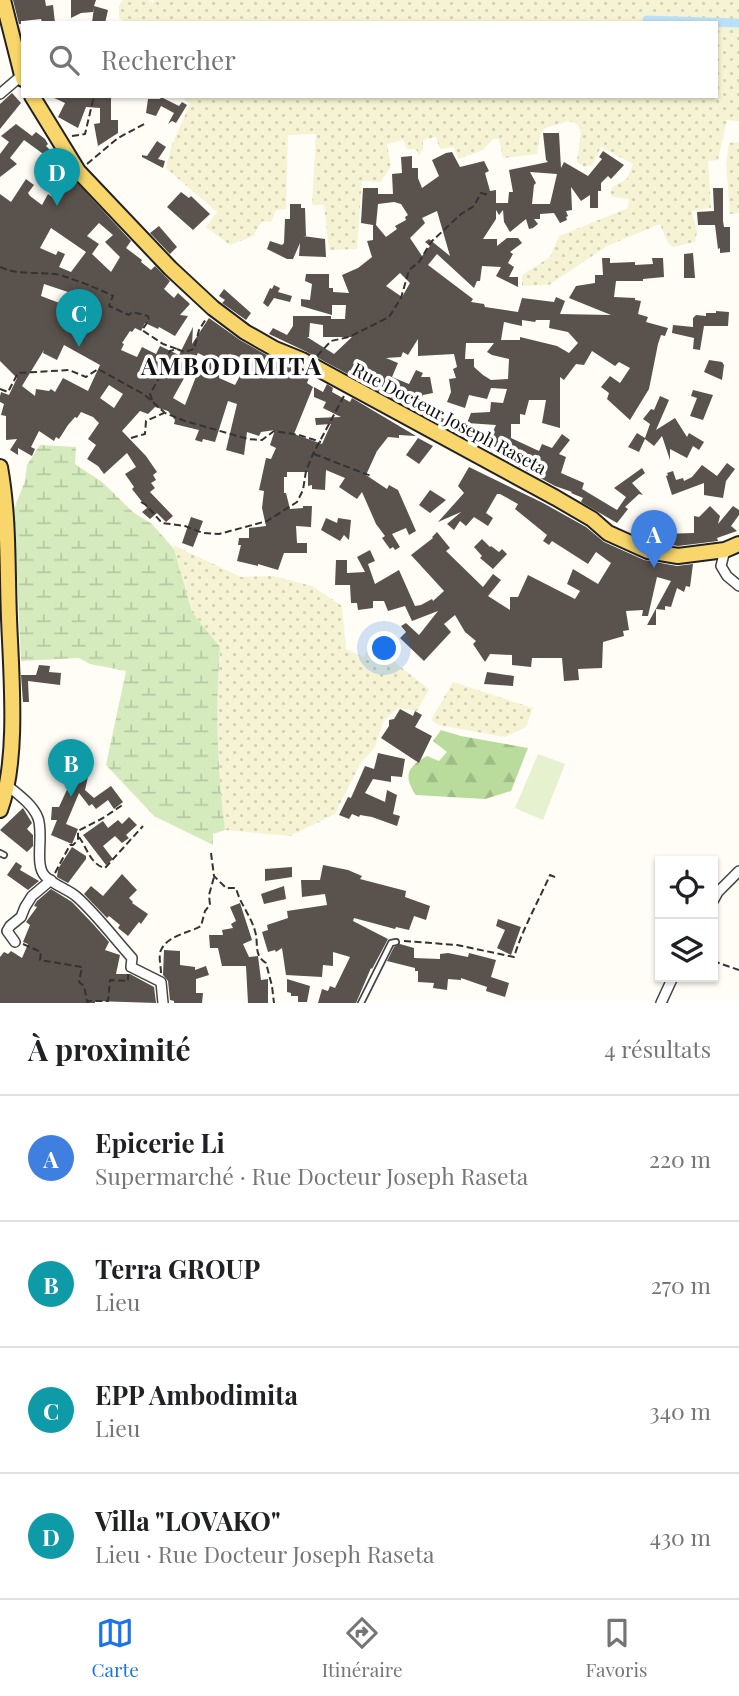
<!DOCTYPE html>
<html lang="fr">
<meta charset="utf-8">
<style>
:root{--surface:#fff;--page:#f6f6f6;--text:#202124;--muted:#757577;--line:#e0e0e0;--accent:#1a73e8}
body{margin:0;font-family:"Playfair Display",serif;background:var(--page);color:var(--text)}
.controls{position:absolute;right:21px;bottom:21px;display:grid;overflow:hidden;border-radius:0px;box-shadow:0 2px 5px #0004}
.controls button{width:63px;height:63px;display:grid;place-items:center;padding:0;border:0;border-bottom:2px solid var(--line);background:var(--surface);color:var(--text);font:35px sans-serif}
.you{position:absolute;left:385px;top:649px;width:24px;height:24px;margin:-18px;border:5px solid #fff;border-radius:50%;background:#1a73e8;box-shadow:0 0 0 10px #1a73e833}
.badge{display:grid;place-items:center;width:46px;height:46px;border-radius:50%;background:var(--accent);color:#fff;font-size:23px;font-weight:700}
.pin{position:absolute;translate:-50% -58px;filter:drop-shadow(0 2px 4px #0008)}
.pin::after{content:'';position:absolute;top:37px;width:24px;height:21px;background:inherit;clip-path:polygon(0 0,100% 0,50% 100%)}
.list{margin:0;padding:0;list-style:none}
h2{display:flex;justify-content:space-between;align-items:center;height:91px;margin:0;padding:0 28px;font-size:30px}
h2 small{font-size:23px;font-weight:400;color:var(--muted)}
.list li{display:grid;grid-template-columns:46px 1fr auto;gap:21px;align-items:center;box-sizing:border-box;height:126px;padding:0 28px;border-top:2px solid var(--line)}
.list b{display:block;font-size:26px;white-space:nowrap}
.list p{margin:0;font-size:23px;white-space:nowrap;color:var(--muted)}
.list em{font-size:23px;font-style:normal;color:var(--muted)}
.icon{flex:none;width:38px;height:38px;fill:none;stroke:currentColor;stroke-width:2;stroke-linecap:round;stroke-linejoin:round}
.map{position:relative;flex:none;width:739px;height:1003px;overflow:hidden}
.search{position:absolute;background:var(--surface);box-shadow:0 2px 5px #0004;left:21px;right:21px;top:21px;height:77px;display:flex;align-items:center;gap:18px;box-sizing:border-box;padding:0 24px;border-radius:0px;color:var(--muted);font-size:26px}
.sheet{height:595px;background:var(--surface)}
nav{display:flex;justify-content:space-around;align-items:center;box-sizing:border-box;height:98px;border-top:2px solid var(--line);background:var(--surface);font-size:19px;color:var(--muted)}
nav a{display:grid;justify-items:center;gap:4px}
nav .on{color:var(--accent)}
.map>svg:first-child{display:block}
</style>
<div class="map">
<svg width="739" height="1003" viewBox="0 0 739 1003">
<defs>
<pattern id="farmland-dots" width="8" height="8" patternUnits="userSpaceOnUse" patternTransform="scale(1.75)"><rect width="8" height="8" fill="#f6f3d4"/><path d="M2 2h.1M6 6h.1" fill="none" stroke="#d2cfb5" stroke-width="1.8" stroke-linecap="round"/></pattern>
<pattern id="forest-firs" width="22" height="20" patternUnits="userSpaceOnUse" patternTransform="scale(1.75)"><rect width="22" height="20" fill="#b9dc9c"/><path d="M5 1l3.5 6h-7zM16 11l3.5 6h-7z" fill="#9ebc85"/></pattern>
<pattern id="wetland-marsh" width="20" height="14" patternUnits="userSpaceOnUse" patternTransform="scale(1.75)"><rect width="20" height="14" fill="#d5ebbd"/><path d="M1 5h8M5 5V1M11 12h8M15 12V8" fill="none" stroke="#b6c8a1"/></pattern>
</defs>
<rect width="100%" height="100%" fill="#fffdf5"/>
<g fill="url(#farmland-dots)">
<path d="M 123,0 L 148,0 L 153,3 L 154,0 L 739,0 L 739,121 L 727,120 L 718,160 L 708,161 L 711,208 L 692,211 L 697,232 L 695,242 L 673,247 L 668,243 L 660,224 L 607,246 L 549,285 L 522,286 L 522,275 L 550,257 L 559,236 L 628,208 L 629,199 L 613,197 L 610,194 L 612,187 L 627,179 L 633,164 L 601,147 L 592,166 L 584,167 L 577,162 L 581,132 L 577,124 L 569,121 L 545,128 L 541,133 L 537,154 L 503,158 L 499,139 L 493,139 L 483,150 L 458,159 L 454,147 L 440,149 L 436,137 L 423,140 L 423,149 L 419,156 L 416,149 L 407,149 L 403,140 L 387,144 L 391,167 L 380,182 L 362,181 L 357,249 L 329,250 L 324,205 L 312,205 L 316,134 L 288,135 L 286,209 L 276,210 L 271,222 L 262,221 L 253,236 L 230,245 L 206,227 L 217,212 L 166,168 L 171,147 L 190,104 L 181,96 L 716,96 L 716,23 L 124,23 L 119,17 L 119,6 Z"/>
<path d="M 739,142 L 739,213 L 730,214 L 726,164 L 729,143 Z"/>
<path d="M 173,545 L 241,577 L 273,576 L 312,586 L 342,606 L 346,649 L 363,657 L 372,645 L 429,689 L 417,711 L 398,708 L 384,720 L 375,747 L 360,764 L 335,814 L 290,836 L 225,830 L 215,753 L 215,710 L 220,649 L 192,613 Z"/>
<path d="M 453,682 L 533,708 L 526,727 L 505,737 L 438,725 L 431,720 Z"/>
</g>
<path fill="url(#forest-firs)" d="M 441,730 L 461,736 L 528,748 L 511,791 L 485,799 L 416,795 C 403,776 407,767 427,756 L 439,761 L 447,752 L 433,741 Z"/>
<path fill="url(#wetland-marsh)" d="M 40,445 L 76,447 L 75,464 L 102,482 L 134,513 L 152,524 L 174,549 L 192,612 L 220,647 C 215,709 217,769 225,830 L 213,834 L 213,845 L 154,816 L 106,765 L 126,671 L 90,664 L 79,658 L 21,661 L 14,509 L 25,481 L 27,465 Z"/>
<path fill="#e6f2cf" d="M 538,754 L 565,764 L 543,820 L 515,808 Z"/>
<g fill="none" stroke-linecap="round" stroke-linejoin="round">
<path stroke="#b9e0f7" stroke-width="9" d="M 647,20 L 739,23"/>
</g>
<g fill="#5a524d" fill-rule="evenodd">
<path d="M 13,0 L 45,0 L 46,6 L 53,5 L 55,23 L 42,23 L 41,19 L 23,21 L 23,24 L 19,24 Z"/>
<path d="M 71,0 L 96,0 L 94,6 L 108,10 L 105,23 L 92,23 L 94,7 L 93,12 L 81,13 L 71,18 Z"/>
<path d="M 12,93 L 21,103 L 0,129 L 0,104 Z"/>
<path d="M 50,96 L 111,96 L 111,120 L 118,120 L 118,133 L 98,146 L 94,124 L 100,123 L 100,108 L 86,107 L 78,128 L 58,117 L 65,103 Z"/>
<path d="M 161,97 L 179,106 L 182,102 L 187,105 L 176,123 L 172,121 L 168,124 L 174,113 L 161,106 L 156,116 L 146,113 L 148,99 L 160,99 Z"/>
<path d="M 16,124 L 32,136 L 36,132 L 45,139 L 48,144 L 46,146 L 54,154 L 57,161 L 131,241 L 126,248 L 142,260 L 141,262 L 151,270 L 155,266 L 170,281 L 164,289 L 174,298 L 178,293 L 190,304 L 180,315 L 188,316 L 175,336 L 159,327 L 158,329 L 145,323 L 141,331 L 135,328 L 132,332 L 130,331 L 122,343 L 124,344 L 121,350 L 137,357 L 142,347 L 156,354 L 160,346 L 179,355 L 193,327 L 192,344 L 209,318 L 240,340 L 270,357 L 310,375 L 307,383 L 313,387 L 294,434 L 322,444 L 331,424 L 316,425 L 315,418 L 341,417 L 323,408 L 326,402 L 314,397 L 314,387 L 323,392 L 327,384 L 333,388 L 332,392 L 350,402 L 352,398 L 416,436 L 399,435 L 399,438 L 388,437 L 377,451 L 366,475 L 387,489 L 389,485 L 398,490 L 416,531 L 409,535 L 406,528 L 392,534 L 400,547 L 395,550 L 393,547 L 390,549 L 382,538 L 385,536 L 376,524 L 362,492 L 357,499 L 339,487 L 345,478 L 326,470 L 325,490 L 312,489 L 312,485 L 308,486 L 308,472 L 287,472 L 287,477 L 284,477 L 284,493 L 286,493 L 290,509 L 303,508 L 303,506 L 312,506 L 311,527 L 296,526 L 297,543 L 307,543 L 307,553 L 284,553 L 278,570 L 258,564 L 258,566 L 237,561 L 241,545 L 238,545 L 239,538 L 249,538 L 249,528 L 266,526 L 262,508 L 264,491 L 259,490 L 266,458 L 271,459 L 276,448 L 270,445 L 275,430 L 261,432 L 259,436 L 247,432 L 244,455 L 226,450 L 237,404 L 228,401 L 215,442 L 203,439 L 202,442 L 195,440 L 199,430 L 174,424 L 175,420 L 168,411 L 155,407 L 148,414 L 140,411 L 122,431 L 146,456 L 157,472 L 153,475 L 156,480 L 151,483 L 155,488 L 150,492 L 173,516 L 166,522 L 157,513 L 150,519 L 142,512 L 147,508 L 132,489 L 134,487 L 125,474 L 136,467 L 127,453 L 104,474 L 98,466 L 87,459 L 96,445 L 88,439 L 99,423 L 93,417 L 81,412 L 77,418 L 75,417 L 68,425 L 59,439 L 56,437 L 54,441 L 39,431 L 31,447 L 35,449 L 32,456 L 18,448 L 18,455 L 10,450 L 17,439 L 6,440 L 6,416 L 1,415 L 4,404 L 0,402 L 0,396 L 1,392 L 9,395 L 17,378 L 0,361 L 0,194 L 11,202 L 26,179 L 34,185 L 28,193 L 30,196 L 42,205 L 48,194 L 55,199 L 67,182 L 49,167 L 42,158 L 46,156 L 24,140 L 10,158 L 17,164 L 0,177 L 0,154 L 9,142 L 1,136 ZM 99,223 L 113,235 L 105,242 L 120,257 L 111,272 L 92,254 L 99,244 L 87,236 ZM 51,228 L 86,252 L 71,272 L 59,267 L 65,254 L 58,251 L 56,255 L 40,248 ZM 44,284 L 68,292 L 62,304 L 41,296 ZM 64,345 L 100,365 L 88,391 L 63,378 L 55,392 L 51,389 L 49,391 L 36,389 L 35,396 L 22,386 L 44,350 L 43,353 L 57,360 ZM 198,353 L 204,356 L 185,405 L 173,398 ZM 230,354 L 240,362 L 237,369 L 242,372 L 235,385 L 219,378 L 223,369 L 219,367 ZM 109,385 L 123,394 L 114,408 L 100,398 Z"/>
<path d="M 543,133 L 559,133 L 561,168 L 564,162 L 588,176 L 602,159 L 599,157 L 603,151 L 624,165 L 611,179 L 608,176 L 601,183 L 601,191 L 598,191 L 598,208 L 590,208 L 590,195 L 581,201 L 571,187 L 572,210 L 566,211 L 568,216 L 566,217 L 567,220 L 560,223 L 554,213 L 540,214 L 540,219 L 534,219 L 538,224 L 533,228 L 529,229 L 526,219 L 510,232 L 504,222 L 503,210 L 499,215 L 496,210 L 496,219 L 483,239 L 497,239 L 497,246 L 507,238 L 518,238 L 522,243 L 510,252 L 513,254 L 508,263 L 514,267 L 509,277 L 518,277 L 518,287 L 496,276 L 501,267 L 482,266 L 480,281 L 477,281 L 474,288 L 437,254 L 428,265 L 473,299 L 471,302 L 484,304 L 485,307 L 518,312 L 522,298 L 554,302 L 556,297 L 565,301 L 560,314 L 611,315 L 569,298 L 576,286 L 595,283 L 595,275 L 603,275 L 602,258 L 610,258 L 610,263 L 635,262 L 635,265 L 653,264 L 652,258 L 663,258 L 664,277 L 643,279 L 643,281 L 616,281 L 614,297 L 635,298 L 635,300 L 641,301 L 638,314 L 648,317 L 646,322 L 668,328 L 665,336 L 661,335 L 658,344 L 649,389 L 630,420 L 607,399 L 609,393 L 601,387 L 610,376 L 620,383 L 630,368 L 619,362 L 615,366 L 592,351 L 584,365 L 576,364 L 564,380 L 560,377 L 560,428 L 542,423 L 546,400 L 529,400 L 525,415 L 520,414 L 520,424 L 511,424 L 511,438 L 539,451 L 542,444 L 552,448 L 562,434 L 570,440 L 559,454 L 566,457 L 561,473 L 584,483 L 582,489 L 617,510 L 626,497 L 614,488 L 642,468 L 645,473 L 632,483 L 643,495 L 639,494 L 625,507 L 628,509 L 617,523 L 581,502 L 583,498 L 571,493 L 572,492 L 555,486 L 307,352 L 269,334 L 273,328 L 287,335 L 293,326 L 293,316 L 331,316 L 331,319 L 345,319 L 346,305 L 332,305 L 332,315 L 301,306 L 301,299 L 310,300 L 312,284 L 305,281 L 306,274 L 329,274 L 329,288 L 333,288 L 333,292 L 349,293 L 342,275 L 358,268 L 372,257 L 367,241 L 373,240 L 373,225 L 361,223 L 363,188 L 378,188 L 378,194 L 393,194 L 392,174 L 402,173 L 401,157 L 412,156 L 412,168 L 418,168 L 418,178 L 422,188 L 439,176 L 432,160 L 446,153 L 452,152 L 460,167 L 484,161 L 489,171 L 485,173 L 490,191 L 496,190 L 496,203 L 508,203 L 509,192 L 513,192 L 509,170 L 548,162 L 546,160 ZM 530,172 L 557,174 L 550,204 L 532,204 L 534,185 L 536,183 ZM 394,202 L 401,204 L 408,215 L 405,217 L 406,220 L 395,226 L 397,229 L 386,237 L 376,225 L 378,204 ZM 437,211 L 450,256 L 429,239 L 425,242 L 430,246 L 422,256 L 410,238 L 425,223 L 422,218 ZM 400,273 L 410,283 L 402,297 L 386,286 ZM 522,320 L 535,322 L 536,320 L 550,320 L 549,328 L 568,332 L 578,343 L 569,353 L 557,346 L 520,337 L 520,340 L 501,340 L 504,322 L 522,326 ZM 310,323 L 323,325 L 323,337 L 352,337 L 334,354 L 307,337 L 309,337 ZM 418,339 L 418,356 L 454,354 L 457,367 L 453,369 L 456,378 L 449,379 L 451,392 L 447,402 L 465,408 L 469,395 L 487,399 L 491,388 L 507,389 L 503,403 L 491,402 L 490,412 L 471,413 L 467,423 L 496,425 L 489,440 L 442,418 L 419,403 L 423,395 L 433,393 L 430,377 L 421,377 L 423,373 L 416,370 L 409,384 L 392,377 L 398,363 L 386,358 L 401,357 L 403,352 L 408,355 ZM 466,343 L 494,343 L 487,352 L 492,355 L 509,359 L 508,379 L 491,380 L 483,375 L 474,367 L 474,359 L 465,359 Z"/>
<path d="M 157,141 L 166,147 L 158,159 L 165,161 L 163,168 L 142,157 L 142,155 L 147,156 Z"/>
<path d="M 713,188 L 723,188 L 723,221 L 724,227 L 730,227 L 730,252 L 720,253 L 720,248 L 718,249 L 715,225 L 698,225 L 697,212 L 714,211 Z"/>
<path d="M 181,192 L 189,198 L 191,196 L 210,214 L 193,230 L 167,207 Z"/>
<path d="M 290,204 L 301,204 L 301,208 L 305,208 L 306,236 L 303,236 L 325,239 L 326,257 L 299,256 L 300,243 L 293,259 L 287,259 L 267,249 L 270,241 L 282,245 L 284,243 L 285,219 L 290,219 Z"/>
<path d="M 159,226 L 177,247 L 170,254 L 150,233 Z"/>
<path d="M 693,253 L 695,278 L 684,278 L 684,254 Z"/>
<path d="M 274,285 L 280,288 L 278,292 L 292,296 L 290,302 L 274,298 L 268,307 L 263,303 L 270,288 L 272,289 Z"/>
<path d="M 224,289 L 251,313 L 246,320 L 222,303 L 225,300 L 219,296 Z"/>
<path d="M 716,311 L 729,312 L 728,326 L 704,326 L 700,350 L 693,349 L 694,338 L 672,333 L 673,325 L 693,327 L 693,318 L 696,315 L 706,316 L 706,313 L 716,313 Z"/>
<path d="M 709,360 L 722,362 L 724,365 L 722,380 L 704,372 Z"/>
<path d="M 693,390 L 713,395 L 703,420 L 690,416 L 697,398 L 691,396 Z"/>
<path d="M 660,396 L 669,400 L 656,430 L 675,418 L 687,437 L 689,433 L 704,442 L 699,450 L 693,446 L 687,458 L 670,449 L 670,460 L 662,436 L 654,446 L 645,439 L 639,452 L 628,447 L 637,433 L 645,438 L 650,424 L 643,419 L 651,409 L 654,410 Z"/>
<path d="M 418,438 L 433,446 L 419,464 L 406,455 Z"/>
<path d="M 727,463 L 735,469 L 726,481 L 723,498 L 704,495 L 704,483 L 672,495 L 666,476 L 668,475 L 667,473 L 673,471 L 676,480 L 683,478 L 684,481 L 692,477 L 702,465 L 717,476 Z"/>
<path d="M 469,467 L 543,503 L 586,527 L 604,542 L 644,560 L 677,566 L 693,564 L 690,587 L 686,586 L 684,592 L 677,588 L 671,607 L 665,606 L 665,610 L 656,609 L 656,625 L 647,625 L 671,581 L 657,577 L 648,616 L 642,616 L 643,610 L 626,611 L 629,630 L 623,631 L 624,636 L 603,642 L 602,668 L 578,669 L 579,680 L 564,681 L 562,658 L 532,658 L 531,667 L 512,665 L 512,655 L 490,654 L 485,662 L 473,644 L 476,641 L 465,632 L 455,615 L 444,624 L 451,632 L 424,661 L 400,638 L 406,632 L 401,626 L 406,623 L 419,635 L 438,611 L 412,621 L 405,606 L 388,611 L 384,601 L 373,601 L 373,608 L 358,610 L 357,603 L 351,603 L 350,585 L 335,585 L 336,560 L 347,560 L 347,573 L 365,572 L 357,557 L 370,550 L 375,561 L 368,564 L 375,584 L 399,570 L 415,606 L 421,605 L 432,599 L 433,601 L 444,591 L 411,555 L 433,538 L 432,537 L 437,532 L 450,548 L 446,551 L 483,587 L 493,574 L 501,580 L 488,596 L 510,610 L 510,597 L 518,597 L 528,575 L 575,599 L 580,591 L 567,584 L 573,569 L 598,584 L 611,563 L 596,552 L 588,564 L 552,541 L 549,545 L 543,541 L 547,535 L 515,509 L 518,504 L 500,494 L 497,494 L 486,513 L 493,518 L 488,526 L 474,517 L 466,526 L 460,521 L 454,530 L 447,524 L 461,512 L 438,522 L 464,493 L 458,486 Z"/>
<path d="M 430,490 L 446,500 L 430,513 L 419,505 Z"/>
<path d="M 710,506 L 720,516 L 718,524 L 733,506 L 739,510 L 739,515 L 731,526 L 737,531 L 717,538 L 718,541 L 678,546 L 669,544 L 660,534 L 694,533 L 694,516 L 699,517 Z"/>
<path d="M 191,517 L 203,521 L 193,547 L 182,543 Z"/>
<path d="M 326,518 L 337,523 L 338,518 L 351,520 L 349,540 L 344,535 L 340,541 L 321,530 Z"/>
<path d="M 482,539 L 490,547 L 491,546 L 499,552 L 502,549 L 507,554 L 493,569 L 480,558 L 482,556 L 474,547 Z"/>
<path d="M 39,665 L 50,666 L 49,672 L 61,673 L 60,685 L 28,681 L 29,702 L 23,702 L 21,675 L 36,675 Z"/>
<path d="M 487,672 L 514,676 L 513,686 L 484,684 Z"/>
<path d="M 400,709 L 413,716 L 415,711 L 422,715 L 415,727 L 432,736 L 419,763 L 381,738 L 389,726 L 389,720 L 394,719 Z"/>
<path d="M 378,753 L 405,759 L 402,777 L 391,776 L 391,782 L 373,779 L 365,793 L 385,802 L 387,790 L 397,795 L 393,814 L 400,816 L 397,826 L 372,817 L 360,815 L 359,817 L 352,814 L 349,819 L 339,815 L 348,797 L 351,798 L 365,766 L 374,769 Z"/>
<path d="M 80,774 L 88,777 L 85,790 L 94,798 L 111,786 L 123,802 L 114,809 L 108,800 L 96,809 L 92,804 L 89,806 L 79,793 L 66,824 L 78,829 L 72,844 L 51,835 L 57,820 L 51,820 L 52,807 L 59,807 L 71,781 L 77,784 Z"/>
<path d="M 23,808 L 32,823 L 27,829 L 33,835 L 33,846 L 27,852 L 0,830 Z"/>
<path d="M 129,817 L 137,825 L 126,835 L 129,838 L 122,843 L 115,836 L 103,846 L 113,859 L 106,865 L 83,835 L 103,821 L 108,828 L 118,820 L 122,824 Z"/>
<path d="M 72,847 L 86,856 L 86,859 L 68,883 L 57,877 L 58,869 Z"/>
<path d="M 16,862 L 22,866 L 20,870 L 39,881 L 28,890 L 7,875 Z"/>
<path d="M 323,865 L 348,870 L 362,876 L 360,879 L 406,891 L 405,897 L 430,906 L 426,920 L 414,916 L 409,930 L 396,927 L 395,929 L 354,918 L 353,921 L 388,939 L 372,969 L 371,968 L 356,1003 L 318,1003 L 322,989 L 328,991 L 330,986 L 335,988 L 350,957 L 333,952 L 333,966 L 323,965 L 322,977 L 286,975 L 282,948 L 276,952 L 275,950 L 268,952 L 262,932 L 268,930 L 267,925 L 288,918 L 287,911 L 327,905 L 325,894 L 302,897 L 301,880 L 320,880 Z"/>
<path d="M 292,867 L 292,877 L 265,881 L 265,869 Z"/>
<path d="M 122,874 L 137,890 L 129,898 L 133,902 L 132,903 L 148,914 L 141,924 L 139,922 L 128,936 L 118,928 L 120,925 L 109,916 L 107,918 L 84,894 L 91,886 L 103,896 Z"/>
<path d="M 284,886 L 286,899 L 264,904 L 261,894 Z"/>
<path d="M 51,889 L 72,902 L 93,924 L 109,942 L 105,950 L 120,955 L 116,974 L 130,974 L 154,987 L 156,1003 L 95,1001 L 95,1003 L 0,1003 L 0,957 L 4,952 L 8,954 L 11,951 L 22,958 L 28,944 L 23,942 L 30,925 L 26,922 L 37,907 L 34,906 L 37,901 Z"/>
<path d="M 240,903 L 252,940 L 243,944 L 249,957 L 258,956 L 261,980 L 268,979 L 268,1003 L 248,1003 L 246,966 L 222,966 L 218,948 L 210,948 L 209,935 L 223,935 L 222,930 L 233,928 L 231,924 L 236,921 L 230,907 Z"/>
<path d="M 498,919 L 521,927 L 511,955 L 497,948 L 505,930 L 496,926 Z"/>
<path d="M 400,944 L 414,948 L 414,958 L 440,959 L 440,954 L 448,953 L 468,957 L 469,953 L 496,960 L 491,977 L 509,983 L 505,997 L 486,991 L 487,987 L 461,978 L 461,980 L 448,979 L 447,990 L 433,988 L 434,983 L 418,982 L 418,971 L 415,971 L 415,968 L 387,961 L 394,947 Z"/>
<path d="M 164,950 L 180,951 L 180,965 L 195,967 L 195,970 L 206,966 L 209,975 L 196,979 L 196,993 L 203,993 L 202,1003 L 174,1003 L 174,1001 L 170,1000 L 168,981 L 163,975 Z"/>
<path d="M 287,979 L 310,986 L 307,1002 L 298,1002 L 298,996 L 291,996 L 291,993 L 287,992 Z"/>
</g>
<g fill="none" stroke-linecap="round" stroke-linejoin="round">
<defs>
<g id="lane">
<path d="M 0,853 L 4,855"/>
<path d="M 361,1003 L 391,943 L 396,942"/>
</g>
<g id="street">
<path d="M 0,94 L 21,76"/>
<path d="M 725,550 L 721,566 L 727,576 L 739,586"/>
<path d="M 8,786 C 18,794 33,805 38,818 C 44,834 34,865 45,876 C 53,885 68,889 77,897 C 97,915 114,938 132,958 L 131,967 L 161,982 L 163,1003"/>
<path d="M 713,901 L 718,892 L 739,871"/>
<path d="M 15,942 L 7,931 L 10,926 L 21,917 L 25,907 L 32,896 L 51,880"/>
<path d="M 661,1003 L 673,977"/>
</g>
<g id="primary">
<path d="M 3,0 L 23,79"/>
<path d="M 32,96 L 78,171 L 170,268 L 213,308 L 245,332 L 275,349 L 302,360 L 556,498 L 592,519 L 608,533 L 648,551 L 678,556 L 725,550 L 739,544"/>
<path d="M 0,467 C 9,517 7,567 9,618 C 11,673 19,759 0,810"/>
</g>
</defs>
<use href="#lane" stroke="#444" stroke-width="8"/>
<use href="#street" stroke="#444" stroke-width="12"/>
<use href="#primary" stroke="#222" stroke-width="18"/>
<g stroke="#333" stroke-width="2" stroke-dasharray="7 3.5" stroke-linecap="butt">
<path d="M 72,136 L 85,134 L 94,96"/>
<path d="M 87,164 L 118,138 L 146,123"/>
<path d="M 0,267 C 17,275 37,272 55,274 C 67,276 102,290 113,296 L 109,306 L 129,315 L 132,312 L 148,316 L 149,320 L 142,330 L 163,344 L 177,349 L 170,351 L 161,367 L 163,371 L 150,394 L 152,400"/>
<path d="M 177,349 L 184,352 L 194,349 L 199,330 L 206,319"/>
<path d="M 317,356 L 331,341 L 349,337 L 389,317 L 401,298 L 409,270 L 419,262 L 431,242 L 461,214 L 474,206 L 481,193 L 489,195"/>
<path d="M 0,389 L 8,392 L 18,373 L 69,370 L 86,377 L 98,369 L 145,395 L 165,413 L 185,421 L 248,439 L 262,440 L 274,431 L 299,435 L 321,442"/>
<path d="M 131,438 L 145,434 L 146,421 L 164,413"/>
<path d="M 314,454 L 371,476"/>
<path d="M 141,502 L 146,505 L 162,523 L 185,526 L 203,533 L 219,534 L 267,521 L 297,502 L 303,490 L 306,471 L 313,454 L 345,394"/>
<path d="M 79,837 C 87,848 91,865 105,868 L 143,826"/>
<path d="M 211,853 L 214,876 L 226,888 L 236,888 C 240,904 251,916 255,931 C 259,944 253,955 266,963 L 272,986 L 274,1003"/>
<path d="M 55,873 L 70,845 L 73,845 L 78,840 L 78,831 L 103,818 L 124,804"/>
<path d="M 404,941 L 457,945 L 514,957 C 523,928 538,902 550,875 L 557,878"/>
<path d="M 23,944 L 41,952 L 40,960 L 82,967 L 79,982 L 84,986 L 87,1001"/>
<path d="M 713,961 L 739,970"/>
<path d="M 161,973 C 161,966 158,956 161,950 C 168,935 189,933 201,926 L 205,911 L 210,905 L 209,895 L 214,877"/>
<path d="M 88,1003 L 87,1001 L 108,1001 L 110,980 L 128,981 L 128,974"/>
</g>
<use href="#lane" stroke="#fff" stroke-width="4.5"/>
<use href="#street" stroke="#fff" stroke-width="9"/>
<use href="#primary" stroke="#f9d66b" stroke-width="14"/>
</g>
<g text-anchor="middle" stroke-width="7" stroke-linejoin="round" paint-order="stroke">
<g font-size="18" fill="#111" stroke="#fff">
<text transform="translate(449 419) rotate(28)" y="6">Rue Docteur Joseph Raseta</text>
</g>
<g font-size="24" font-weight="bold" letter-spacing="2" fill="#111" stroke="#fff">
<text x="232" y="375">AMBODIMITA</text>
</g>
</g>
</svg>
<div class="controls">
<button><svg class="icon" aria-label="locate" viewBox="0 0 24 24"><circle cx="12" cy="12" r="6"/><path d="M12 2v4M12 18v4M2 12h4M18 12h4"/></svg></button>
<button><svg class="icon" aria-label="layers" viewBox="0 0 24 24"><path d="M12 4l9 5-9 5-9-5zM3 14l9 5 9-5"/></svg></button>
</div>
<div class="you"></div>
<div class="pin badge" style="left:654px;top:568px;background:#3f7fe0">A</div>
<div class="pin badge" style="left:71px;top:797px;background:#0f9aa8">B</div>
<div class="pin badge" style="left:79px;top:347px;background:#0f9aa8">C</div>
<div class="pin badge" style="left:57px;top:206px;background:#0f9aa8">D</div>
<div class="search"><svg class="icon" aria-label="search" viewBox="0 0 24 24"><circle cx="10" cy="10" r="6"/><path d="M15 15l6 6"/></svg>Rechercher</div>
</div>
<section class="sheet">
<h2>À proximité<small>4 résultats</small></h2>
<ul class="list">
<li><span class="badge" style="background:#3f7fe0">A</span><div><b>Epicerie Li</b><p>Supermarché · Rue Docteur Joseph Raseta</p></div><em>220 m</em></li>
<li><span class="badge" style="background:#0f9aa8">B</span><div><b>Terra GROUP</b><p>Lieu</p></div><em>270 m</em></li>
<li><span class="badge" style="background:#0f9aa8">C</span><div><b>EPP Ambodimita</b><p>Lieu</p></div><em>340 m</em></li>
<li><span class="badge" style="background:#0f9aa8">D</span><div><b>Villa &quot;LOVAKO&quot;</b><p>Lieu · Rue Docteur Joseph Raseta</p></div><em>430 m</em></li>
</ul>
</section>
<nav>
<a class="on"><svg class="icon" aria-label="map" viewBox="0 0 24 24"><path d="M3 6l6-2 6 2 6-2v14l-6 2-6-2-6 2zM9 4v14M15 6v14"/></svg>Carte</a>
<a><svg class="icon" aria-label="directions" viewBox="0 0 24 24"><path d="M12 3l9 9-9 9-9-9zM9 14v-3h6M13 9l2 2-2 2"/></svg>Itinéraire</a>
<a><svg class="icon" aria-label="saved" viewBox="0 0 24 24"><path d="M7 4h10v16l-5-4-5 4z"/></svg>Favoris</a>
</nav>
